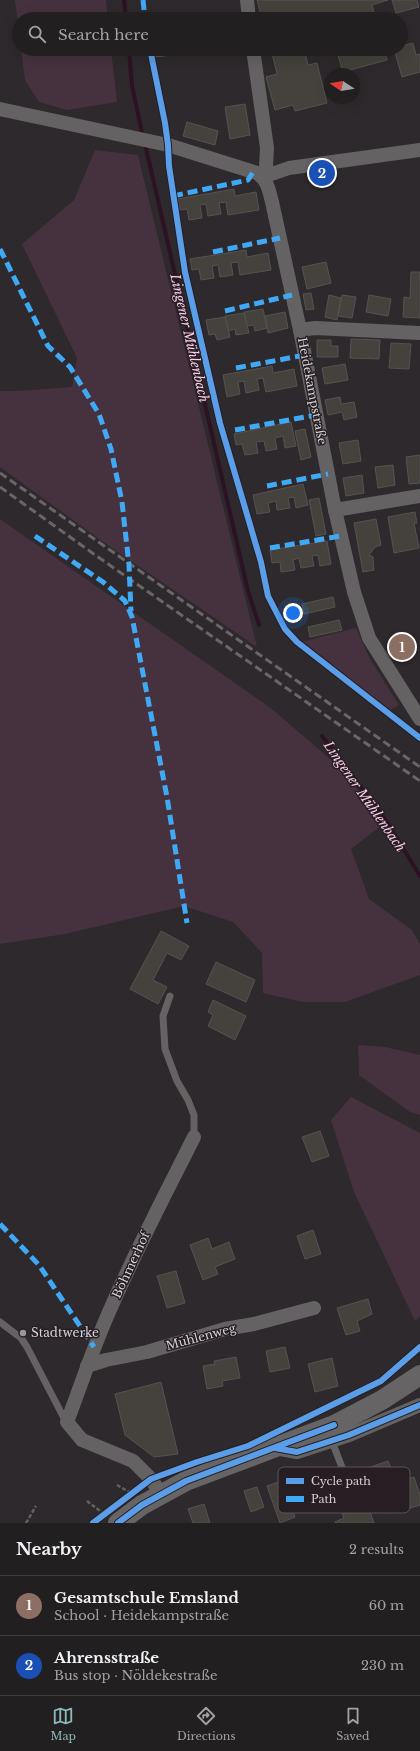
<!DOCTYPE html>
<meta charset="utf-8">
<style>
:root{--surface:#221f21;--page:#2a272a;--text:#f1f3f6;--muted:#a2a2a5;--line:#3f3d3f;--accent:#8bbbb9}
body{margin:0;font-family:"Libre Baskerville",serif;background:var(--page);color:var(--text)}
.compass{position:absolute;left:324px;top:68px;width:36px;height:36px;border-radius:50%;background:var(--surface);box-shadow:0 4px 16px #0002;rotate:282deg}
.you{position:absolute;left:293px;top:613px;width:14px;height:14px;margin:-10px;border:3px solid #fff;border-radius:50%;background:#1a73e8;box-shadow:0 0 0 6px #1a73e833}
.badge{display:grid;place-items:center;width:26px;height:26px;border-radius:50%;background:var(--accent);color:#fff;font-size:13px;font-weight:700}
.pin{position:absolute;translate:-50% -50%;border:2px solid #fff;box-shadow:0 1px 4px #0006}
.list{margin:0;padding:0;list-style:none}
h2{display:flex;justify-content:space-between;align-items:center;height:52px;margin:0;padding:0 16px;font-size:17px}
h2 small{font-size:13px;font-weight:400;color:var(--muted)}
.list li{display:grid;grid-template-columns:26px 1fr auto;gap:12px;align-items:center;box-sizing:border-box;height:60px;padding:0 16px;border-top:1px solid var(--line)}
.list b{display:block;font-size:15px;white-space:nowrap}
.list p{margin:0;font-size:13px;white-space:nowrap;color:var(--muted)}
.list em{font-size:13px;font-style:normal;color:var(--muted)}
.icon{flex:none;width:22px;height:22px;fill:none;stroke:currentColor;stroke-width:2;stroke-linecap:round;stroke-linejoin:round}
.map{position:relative;flex:none;width:420px;height:1523px;overflow:hidden}
.search{position:absolute;background:var(--surface);box-shadow:0 4px 16px #0002;left:12px;right:12px;top:12px;height:44px;display:flex;align-items:center;gap:10px;box-sizing:border-box;padding:0 14px;border-radius:22px;color:var(--muted);font-size:15px}
.sheet{height:172px;background:var(--surface)}
nav{display:flex;justify-content:space-around;align-items:center;box-sizing:border-box;height:56px;border-top:1px solid var(--line);background:var(--surface);font-size:11px;color:var(--muted)}
nav a{display:grid;justify-items:center;gap:2px}
nav .on{color:var(--accent)}
.map>svg:first-child{display:block}
</style>
<div class="map">
<svg width="420" height="1523" viewBox="0 0 420 1523">
<rect width="100%" height="100%" fill="#2e292c"/>
<g fill="#45323e">
<path d="M 15,0 L 106,0 L 108,19 L 19,19 L 19,33 Z"/>
<path d="M 21,49 L 111,49 L 117,102 L 67,110 L 39,102 L 25,80 Z"/>
<path d="M 95,150 L 138,155 L 257,647 L 109,546 L 0,467 L 0,391 L 18,391 L 72,387 L 77,358 L 22,244 L 74,200 Z"/>
<path d="M 0,519 L 272,709 L 345,772 L 382,825 L 351,849 L 369,899 L 412,930 L 420,944 L 420,975 L 345,1002 L 303,1002 L 263,993 L 262,953 L 233,922 L 184,906 L 65,934 L 0,944 Z"/>
<path d="M 356,628 L 370,659 L 399,705 L 390,710 L 301,642 Z"/>
<path d="M 358,1045 L 385,1047 L 420,1055 L 420,1115 L 410,1112 L 359,1075 Z"/>
<path d="M 351,1097 L 420,1133 L 420,1316 L 415,1321 L 354,1192 L 331,1120 Z"/>
</g>
<g fill="none" stroke-linecap="round" stroke-linejoin="round">
<g stroke="#2c1224" stroke-width="4">
<path d="M 124,0 L 126,19"/>
<path d="M 129,49 L 132,86 L 143,137"/>
<path d="M 145,144 L 248,591 L 259,625"/>
<path d="M 322,736 L 387,822 L 420,876"/>
</g>
</g>
<g fill="#45423d" stroke="#555352">
<path d="M 257,0 L 388,0 L 372,5 L 376,19 L 328,19 L 328,17 L 319,19 L 262,19 Z"/>
<path d="M 392,0 L 417,0 L 419,7 L 396,13 Z"/>
<path d="M 413,43 L 416,55 L 420,54 L 420,72 L 402,77 L 394,49 L 401,49 L 401,46 Z"/>
<path d="M 155,49 L 217,49 L 156,57 Z"/>
<path d="M 271,49 L 304,49 L 308,65 L 317,63 L 327,103 L 295,111 L 293,105 L 275,110 L 266,77 L 277,74 Z"/>
<path d="M 336,49 L 384,49 L 387,60 L 343,72 Z"/>
<path d="M 245,104 L 250,135 L 230,139 L 225,107 Z"/>
<path d="M 187,122 L 218,131 L 215,145 L 183,136 Z"/>
<path d="M 234,189 L 235,196 L 256,192 L 259,210 L 228,215 L 226,202 L 219,203 L 221,214 L 208,216 L 206,204 L 200,205 L 202,218 L 189,220 L 187,209 L 180,210 L 178,199 Z"/>
<path d="M 246,250 L 247,257 L 268,253 L 271,270 L 240,275 L 238,262 L 231,263 L 233,275 L 220,277 L 218,265 L 212,266 L 214,278 L 201,280 L 199,269 L 192,270 L 190,259 Z"/>
<path d="M 326,262 L 331,283 L 307,289 L 302,267 Z"/>
<path d="M 411,272 L 420,272 L 420,318 L 403,317 L 404,297 L 410,298 Z"/>
<path d="M 311,293 L 314,309 L 306,310 L 303,294 Z"/>
<path d="M 329,295 L 341,298 L 337,320 L 325,317 Z"/>
<path d="M 342,295 L 356,297 L 352,318 L 338,316 Z"/>
<path d="M 369,295 L 391,299 L 388,316 L 366,312 Z"/>
<path d="M 263,309 L 267,328 L 255,331 L 254,325 L 247,326 L 244,312 Z"/>
<path d="M 285,312 L 288,328 L 268,333 L 265,316 Z"/>
<path d="M 244,313 L 249,333 L 236,335 L 235,329 L 228,331 L 225,316 Z"/>
<path d="M 225,317 L 230,337 L 217,340 L 215,334 L 209,335 L 206,320 Z"/>
<path d="M 351,339 L 380,340 L 379,359 L 350,358 Z"/>
<path d="M 317,340 L 331,340 L 331,346 L 338,346 L 338,357 L 317,357 Z"/>
<path d="M 391,343 L 411,344 L 409,369 L 389,368 Z"/>
<path d="M 345,364 L 348,380 L 325,384 L 322,368 Z"/>
<path d="M 272,366 L 273,373 L 294,369 L 297,386 L 266,392 L 263,378 L 257,379 L 259,390 L 246,393 L 244,381 L 238,382 L 240,394 L 227,397 L 223,375 Z"/>
<path d="M 340,397 L 341,404 L 354,402 L 357,417 L 344,420 L 342,412 L 328,415 L 325,400 Z"/>
<path d="M 291,422 L 296,446 L 285,448 L 283,436 L 275,438 L 277,449 L 266,451 L 264,441 L 256,442 L 258,453 L 245,455 L 242,444 L 236,445 L 234,434 Z"/>
<path d="M 305,429 L 311,457 L 301,460 L 295,431 Z"/>
<path d="M 358,440 L 361,461 L 343,464 L 339,443 Z"/>
<path d="M 420,455 L 420,483 L 409,484 L 406,457 Z"/>
<path d="M 393,465 L 395,485 L 378,488 L 375,467 Z"/>
<path d="M 362,475 L 364,493 L 346,496 L 343,478 Z"/>
<path d="M 303,484 L 308,505 L 296,508 L 294,497 L 288,498 L 290,508 L 277,510 L 276,501 L 268,503 L 270,512 L 257,514 L 253,495 Z"/>
<path d="M 319,498 L 326,534 L 316,536 L 309,500 Z"/>
<path d="M 415,512 L 417,523 L 414,523 L 419,548 L 394,553 L 388,517 Z"/>
<path d="M 376,519 L 381,545 L 375,547 L 369,555 L 373,557 L 374,570 L 363,572 L 354,523 Z"/>
<path d="M 327,541 L 331,564 L 320,566 L 318,555 L 312,556 L 314,566 L 301,568 L 299,558 L 293,560 L 295,570 L 281,572 L 280,562 L 272,563 L 270,550 Z"/>
<path d="M 333,597 L 335,607 L 304,614 L 302,604 Z"/>
<path d="M 339,620 L 342,630 L 310,637 L 308,627 Z"/>
<path d="M 161,931 L 189,946 L 181,960 L 167,953 L 153,980 L 167,987 L 158,1004 L 130,989 Z"/>
<path d="M 216,962 L 255,980 L 246,1002 L 206,984 Z"/>
<path d="M 213,1000 L 246,1016 L 235,1040 L 208,1026 L 213,1015 L 208,1012 Z"/>
<path d="M 320,1131 L 329,1156 L 312,1162 L 302,1137 Z"/>
<path d="M 313,1230 L 321,1254 L 305,1259 L 297,1236 Z"/>
<path d="M 208,1238 L 212,1249 L 229,1242 L 235,1259 L 215,1267 L 218,1274 L 203,1280 L 190,1245 Z"/>
<path d="M 176,1271 L 185,1303 L 167,1308 L 157,1276 Z"/>
<path d="M 368,1299 L 372,1314 L 357,1321 L 360,1331 L 346,1335 L 337,1308 Z"/>
<path d="M 285,1347 L 290,1368 L 270,1372 L 266,1351 Z"/>
<path d="M 236,1357 L 240,1378 L 222,1381 L 223,1386 L 207,1389 L 203,1366 L 215,1364 L 214,1361 Z"/>
<path d="M 332,1358 L 338,1386 L 315,1392 L 308,1364 Z"/>
<path d="M 161,1382 L 178,1454 L 154,1457 L 125,1435 L 115,1394 Z"/>
<path d="M 388,1461 L 395,1478 L 386,1481 L 396,1509 L 385,1513 L 377,1489 L 373,1489 L 365,1469 Z"/>
<path d="M 292,1477 L 299,1497 L 289,1500 L 295,1517 L 280,1523 L 267,1486 Z"/>
<path d="M 414,1477 L 420,1495 L 420,1505 L 410,1508 L 401,1481 Z"/>
<path d="M 257,1487 L 264,1507 L 251,1512 L 244,1491 Z"/>
<path d="M 204,1504 L 210,1523 L 193,1523 L 188,1509 Z"/>
<path d="M 367,1504 L 374,1523 L 335,1523 L 335,1522 L 344,1518 L 342,1513 Z"/>
</g>
<g fill="none" stroke-linecap="round" stroke-linejoin="round">
<g stroke="#636062" stroke-width="2.5" stroke-dasharray="4 2" stroke-linecap="butt">
<path d="M 117,1485 L 131,1493"/>
<path d="M 87,1501 L 104,1514"/>
<path d="M 26,1523 L 36,1506"/>
</g>
<g stroke="#646263" stroke-width="7">
<path d="M 170,996 L 163,1016 L 165,1049 L 177,1081 L 188,1100 L 194,1115 L 194,1137"/>
<path d="M 0,1322 L 21,1338 L 27,1347 L 66,1422"/>
<path d="M 331,1439 L 352,1493"/>
</g>
<g stroke="#646263" stroke-width="14">
<path d="M 247,0 L 249,19"/>
<path d="M 253,49 L 267,148 L 266,167 L 263,177"/>
<path d="M 0,109 L 168,145 L 257,173 C 268,180 269,191 272,202 L 300,330 L 335,510 L 354,592 L 369,638 L 420,719"/>
<path d="M 263,177 L 289,168 L 420,150"/>
<path d="M 300,330 L 315,328 L 420,333"/>
<path d="M 335,510 L 420,496"/>
<path d="M 87,1366 L 106,1360 L 147,1352 L 225,1329 L 254,1324 L 314,1308"/>
<path d="M 275,1448 L 297,1452 L 349,1435 L 420,1405"/>
<path d="M 161,1494 L 151,1479 L 133,1461 L 82,1440 L 67,1422 C 81,1385 93,1348 109,1312 C 135,1252 165,1195 194,1137"/>
</g>
<path stroke="#666465" stroke-width="20" d="M 118,1523 L 142,1505 L 186,1481 L 334,1425 L 382,1400 L 420,1375"/>
<g stroke="#696568" stroke-width="3" stroke-dasharray="8 4" stroke-linecap="butt">
<path d="M 0,473 L 420,767"/>
<path d="M 0,487 L 98,557 L 420,781"/>
</g>
<g stroke="#3fa9f5" stroke-width="5" stroke-dasharray="10 5" stroke-linecap="butt">
<path d="M 143,0 L 145,19"/>
<path d="M 173,196 L 248,180 L 253,172"/>
<path d="M 0,249 L 48,346 L 70,367 L 99,414 L 111,449 L 122,502 L 129,565 L 131,611"/>
<path d="M 213,252 L 280,238"/>
<path d="M 225,311 L 292,295"/>
<path d="M 236,368 L 305,355"/>
<path d="M 235,430 L 316,415"/>
<path d="M 267,486 L 328,474"/>
<path d="M 35,536 L 103,582 L 125,601 L 132,617 L 167,797 L 187,923"/>
<path d="M 270,548 L 341,536"/>
<path d="M 0,1224 L 39,1265 L 94,1347"/>
</g>
<defs>
<g id="cycleway">
<path d="M 150,49 L 165,123 L 168,145 L 169,166 L 185,272 L 220,423 L 261,562 L 268,596 L 285,629 L 297,642 L 420,738"/>
<path d="M 275,1448 L 297,1452 L 349,1435 L 420,1405"/>
<path d="M 93,1523 L 151,1479 L 197,1462 L 248,1446 L 381,1381 L 420,1347"/>
<path d="M 118,1523 L 142,1505 L 186,1481 L 334,1425"/>
</g>
</defs>
<use href="#cycleway" stroke="#261e23" stroke-width="8"/>
<use href="#cycleway" stroke="#5a9eea" stroke-width="6"/>
</g>
<circle fill="#9b9699" stroke="#261e23" stroke-width="1.5" cx="23" cy="1333" r="4"/>
<g text-anchor="middle" stroke-width="3" stroke-linejoin="round" paint-order="stroke">
<g font-size="12" fill="#d6d1d4" stroke="#261e23">
<text transform="translate(312 391) rotate(79)" y="4">Heidekampstraße</text>
<text transform="translate(131 1265) rotate(-65)" y="4">Böhmerhof</text>
<text transform="translate(201 1337) rotate(-15)" y="4">Mühlenweg</text>
</g>
<g font-size="12" fill="#d6d1d4" stroke="#261e23" text-anchor="start">
<text x="31" y="1337">Stadtwerke</text>
</g>
<g font-size="13" font-style="italic" fill="#ffcdec" stroke="#261e23">
<text transform="translate(190 338) rotate(77)" y="5">Lingener Mühlenbach</text>
<text transform="translate(365 796) rotate(55)" y="5">Lingener Mühlenbach</text>
</g>
</g>
<rect x="278" y="1467" width="132" height="46" rx="6" fill="#261e23" stroke="#5b5458" stroke-width="1"/>
<rect x="286" y="1478" width="18" height="6" fill="#5a9eea"/>
<rect x="286" y="1496" width="18" height="6" fill="#3fa9f5"/>
<g font-size="11" fill="#d6d1d4">
<text x="311" y="1485">Cycle path</text>
<text x="311" y="1503">Path</text>
</g>
</svg>
<svg class="compass" viewBox="-18 -18 36 36"><path d="M0-13l5 13h-10z" fill="#e53935"/><path d="M0 13l5-13h-10z" fill="#a2a2a5"/></svg>
<div class="you"></div>
<div class="pin badge" style="left:402px;top:647px;background:#8d6e63">1</div>
<div class="pin badge" style="left:322px;top:173px;background:#1a4fb4">2</div>
<div class="search"><svg class="icon" aria-label="search" viewBox="0 0 24 24"><circle cx="10" cy="10" r="6"/><path d="M15 15l6 6"/></svg>Search here</div>
</div>
<section class="sheet">
<h2>Nearby<small>2 results</small></h2>
<ul class="list">
<li><span class="badge" style="background:#8d6e63">1</span><div><b>Gesamtschule Emsland</b><p>School · Heidekampstraße</p></div><em>60 m</em></li>
<li><span class="badge" style="background:#1a4fb4">2</span><div><b>Ahrensstraße</b><p>Bus stop · Nöldekestraße</p></div><em>230 m</em></li>
</ul>
</section>
<nav>
<a class="on"><svg class="icon" aria-label="map" viewBox="0 0 24 24"><path d="M3 6l6-2 6 2 6-2v14l-6 2-6-2-6 2zM9 4v14M15 6v14"/></svg>Map</a>
<a><svg class="icon" aria-label="directions" viewBox="0 0 24 24"><path d="M12 3l9 9-9 9-9-9zM9 14v-3h6M13 9l2 2-2 2"/></svg>Directions</a>
<a><svg class="icon" aria-label="saved" viewBox="0 0 24 24"><path d="M7 4h10v16l-5-4-5 4z"/></svg>Saved</a>
</nav>
